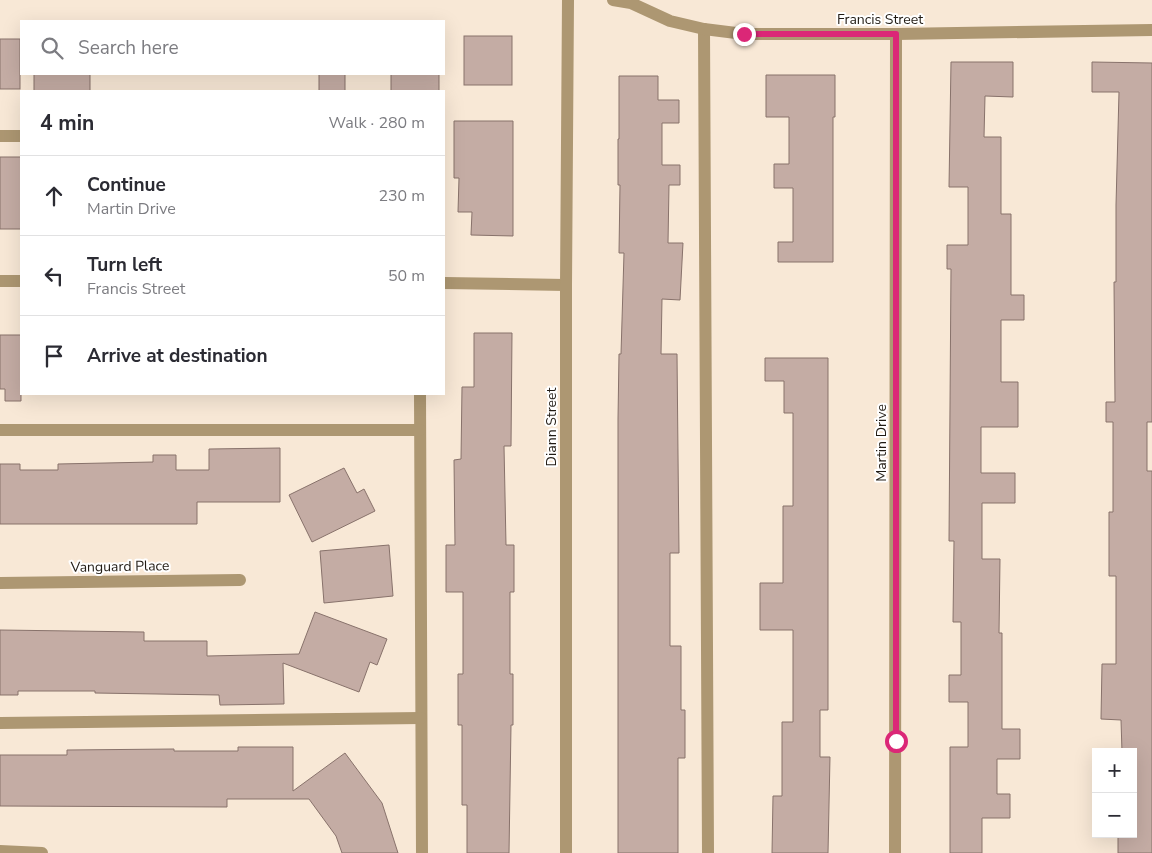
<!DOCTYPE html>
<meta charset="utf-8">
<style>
:root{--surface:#fff;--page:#f2f2f3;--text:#2b2b33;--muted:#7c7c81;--line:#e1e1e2}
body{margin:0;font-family:"Nunito Sans",sans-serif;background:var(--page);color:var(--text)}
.controls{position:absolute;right:15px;bottom:15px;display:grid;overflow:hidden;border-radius:0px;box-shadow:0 5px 20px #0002}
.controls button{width:45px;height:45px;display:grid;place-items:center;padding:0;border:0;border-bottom:1px solid var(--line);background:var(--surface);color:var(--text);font:25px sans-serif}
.stop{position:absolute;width:15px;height:15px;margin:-11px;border:4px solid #db2777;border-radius:50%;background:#fff}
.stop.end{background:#db2777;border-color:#fff;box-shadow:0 1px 5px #0008}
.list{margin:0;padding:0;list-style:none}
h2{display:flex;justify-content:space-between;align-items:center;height:65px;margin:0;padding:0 20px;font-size:21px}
h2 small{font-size:16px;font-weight:400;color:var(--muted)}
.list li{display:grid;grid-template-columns:32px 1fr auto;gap:15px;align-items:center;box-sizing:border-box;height:80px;padding:0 20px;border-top:1px solid var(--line)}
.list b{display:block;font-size:19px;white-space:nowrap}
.list p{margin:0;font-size:16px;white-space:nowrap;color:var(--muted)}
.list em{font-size:16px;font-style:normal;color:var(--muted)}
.icon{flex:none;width:28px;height:28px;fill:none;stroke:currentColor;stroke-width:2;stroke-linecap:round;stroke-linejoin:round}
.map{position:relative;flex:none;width:1152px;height:853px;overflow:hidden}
.search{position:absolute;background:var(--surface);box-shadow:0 5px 20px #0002;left:20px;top:20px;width:425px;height:55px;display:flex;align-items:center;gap:12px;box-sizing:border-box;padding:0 18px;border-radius:0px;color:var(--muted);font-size:19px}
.panel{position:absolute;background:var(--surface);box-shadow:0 5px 20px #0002;left:20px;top:90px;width:425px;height:305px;border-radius:0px}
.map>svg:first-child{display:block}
</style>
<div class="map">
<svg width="1152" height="853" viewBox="0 0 1152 853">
<rect width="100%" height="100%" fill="#f8e8d6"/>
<g fill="#c4aca4" stroke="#88726b">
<rect x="464" y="36" width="48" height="49"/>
<rect x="0" y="39" width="20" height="50"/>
<path d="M 951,62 L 1013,62 L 1013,97 L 985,96 L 984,137 L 1001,137 L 1001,214 L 1011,214 L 1011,295 L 1024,295 L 1024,320 L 1001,320 L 1001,382 L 1018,382 L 1018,427 L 981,427 L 981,473 L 1015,473 L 1015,503 L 982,503 L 982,559 L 1000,559 L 999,633 L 1002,633 L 1002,729 L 1020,729 L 1020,759 L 997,759 L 997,794 L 1010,794 L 1010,818 L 982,818 L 982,853 L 950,853 L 950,747 L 968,747 L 968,702 L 949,702 L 949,675 L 961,675 L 961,622 L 953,622 L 954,541 L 949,541 L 951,269 L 947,269 L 947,245 L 968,245 L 968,187 L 949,187 Z"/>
<path d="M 1092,62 L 1152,63 L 1152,422 L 1147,422 L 1147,471 L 1152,471 L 1152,853 L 1118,853 L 1118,834 L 1133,834 L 1133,752 L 1122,752 L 1121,720 L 1101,719 L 1102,664 L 1116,664 L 1116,576 L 1109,576 L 1109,512 L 1113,512 L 1113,422 L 1106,422 L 1106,402 L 1115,402 L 1114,282 L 1116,282 L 1116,205 L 1119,92 L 1092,92 Z"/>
<rect x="34" y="74" width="56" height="17"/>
<rect x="319" y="74" width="26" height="17"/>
<rect x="391" y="74" width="48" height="17"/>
<path d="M 766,75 L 835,75 L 835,117 L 833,117 L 833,262 L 778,262 L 778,242 L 793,242 L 793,188 L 774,188 L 774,164 L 789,164 L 789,117 L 766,117 Z"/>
<path d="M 619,76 L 658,76 L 658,100 L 679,100 L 679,123 L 662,123 L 662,165 L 680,165 L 680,185 L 669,185 L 668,243 L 683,243 L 680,300 L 662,299 L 661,354 L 677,354 L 679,553 L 670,553 L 670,646 L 681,646 L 681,710 L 685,710 L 685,758 L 678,758 L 678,853 L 618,853 L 618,419 L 619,354 L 621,354 L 624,253 L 619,253 L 620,185 L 618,185 L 618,139 L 619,139 Z"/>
<path d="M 454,121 L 513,121 L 513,236 L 471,235 L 472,212 L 458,212 L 459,178 L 454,178 Z"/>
<rect x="0" y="157" width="21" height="72"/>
<path d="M 474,333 L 512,333 L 511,446 L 504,446 L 506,545 L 514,545 L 514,592 L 510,592 L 510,674 L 513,674 L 513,725 L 511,725 L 509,853 L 467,853 L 467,805 L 462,805 L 462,725 L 458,725 L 458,674 L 463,674 L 463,592 L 446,592 L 446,545 L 455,545 L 454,460 L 461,459 L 462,387 L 474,387 Z"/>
<path d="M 0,335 L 21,335 L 21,401 L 5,401 L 5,389 L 0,389 Z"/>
<path d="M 765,358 L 828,358 L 828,710 L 820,710 L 820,757 L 830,757 L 828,853 L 772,853 L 773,796 L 782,796 L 782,722 L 793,722 L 793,630 L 760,630 L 760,583 L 783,583 L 783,506 L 793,506 L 793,413 L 784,413 L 784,381 L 765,381 Z"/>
<path d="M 280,448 L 280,502 L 197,502 L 197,524 L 0,524 L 0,464 L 20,464 L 20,470 L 58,470 L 58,464 L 153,462 L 153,455 L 176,455 L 176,470 L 209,470 L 209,449 Z"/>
<path d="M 344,468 L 357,493 L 364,489 L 375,511 L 312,542 L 289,495 Z"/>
<path d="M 389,545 L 393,596 L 324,603 L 320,551 Z"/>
<path d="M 315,612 L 387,639 L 377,665 L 370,662 L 359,692 L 283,663 L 284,704 L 220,705 L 219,695 L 95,693 L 95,691 L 18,691 L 18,695 L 0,695 L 0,630 L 144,632 L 144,641 L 207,641 L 207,656 L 299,654 Z"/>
<path d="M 238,747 L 293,747 L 293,791 L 345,753 L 382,803 L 398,853 L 342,853 L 336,836 L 309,799 L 227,799 L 227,807 L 0,806 L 0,755 L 67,755 L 67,750 L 174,749 L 174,751 L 238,751 Z"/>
</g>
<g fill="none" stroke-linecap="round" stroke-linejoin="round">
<g stroke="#ad9772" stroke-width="12">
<path d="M 704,29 L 708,853"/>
<path d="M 0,136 L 21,136"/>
<path d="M 420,394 L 422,853"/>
<path d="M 0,430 L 420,430"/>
<path d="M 0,723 L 421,718"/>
</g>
<g stroke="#ad9772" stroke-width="12">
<path d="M 613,0 L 631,3 L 670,21 L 704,29 L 744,34 L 896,34 L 1152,30"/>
<path d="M 0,281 L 21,281"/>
<path d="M 444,283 L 566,285"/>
<path d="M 0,583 L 240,580"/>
<path d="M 0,851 L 42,853"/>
<path d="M 566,853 L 566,285 L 568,0"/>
<path d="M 895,853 L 896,34"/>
</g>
</g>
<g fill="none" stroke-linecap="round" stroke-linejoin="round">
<path stroke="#db2777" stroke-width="6" d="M 744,34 L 896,34 L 896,741"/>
</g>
<g text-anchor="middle" stroke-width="4" stroke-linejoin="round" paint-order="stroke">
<g font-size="14" fill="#211b14" stroke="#fff">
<text x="880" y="24">Francis Street</text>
<text transform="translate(551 427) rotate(-90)" y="5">Diann Street</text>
<text transform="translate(881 443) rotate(-90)" y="5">Martin Drive</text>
<text transform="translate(120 566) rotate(-1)" y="5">Vanguard Place</text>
</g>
</g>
</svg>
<div class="controls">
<button>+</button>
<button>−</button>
</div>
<div class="stop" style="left:896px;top:741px"></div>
<div class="stop end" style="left:744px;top:34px"></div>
<div class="search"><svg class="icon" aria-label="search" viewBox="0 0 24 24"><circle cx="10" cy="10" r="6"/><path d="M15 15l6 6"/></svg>Search here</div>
<section class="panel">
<h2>4 min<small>Walk · 280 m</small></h2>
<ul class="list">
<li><svg class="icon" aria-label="ahead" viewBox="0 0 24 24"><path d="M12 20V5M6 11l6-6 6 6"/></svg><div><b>Continue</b><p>Martin Drive</p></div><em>230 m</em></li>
<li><svg class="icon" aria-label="left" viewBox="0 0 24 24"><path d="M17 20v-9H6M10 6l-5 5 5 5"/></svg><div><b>Turn left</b><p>Francis Street</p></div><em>50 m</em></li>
<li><svg class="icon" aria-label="arrive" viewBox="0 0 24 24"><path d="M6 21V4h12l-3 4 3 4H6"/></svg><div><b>Arrive at destination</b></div></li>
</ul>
</section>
</div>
